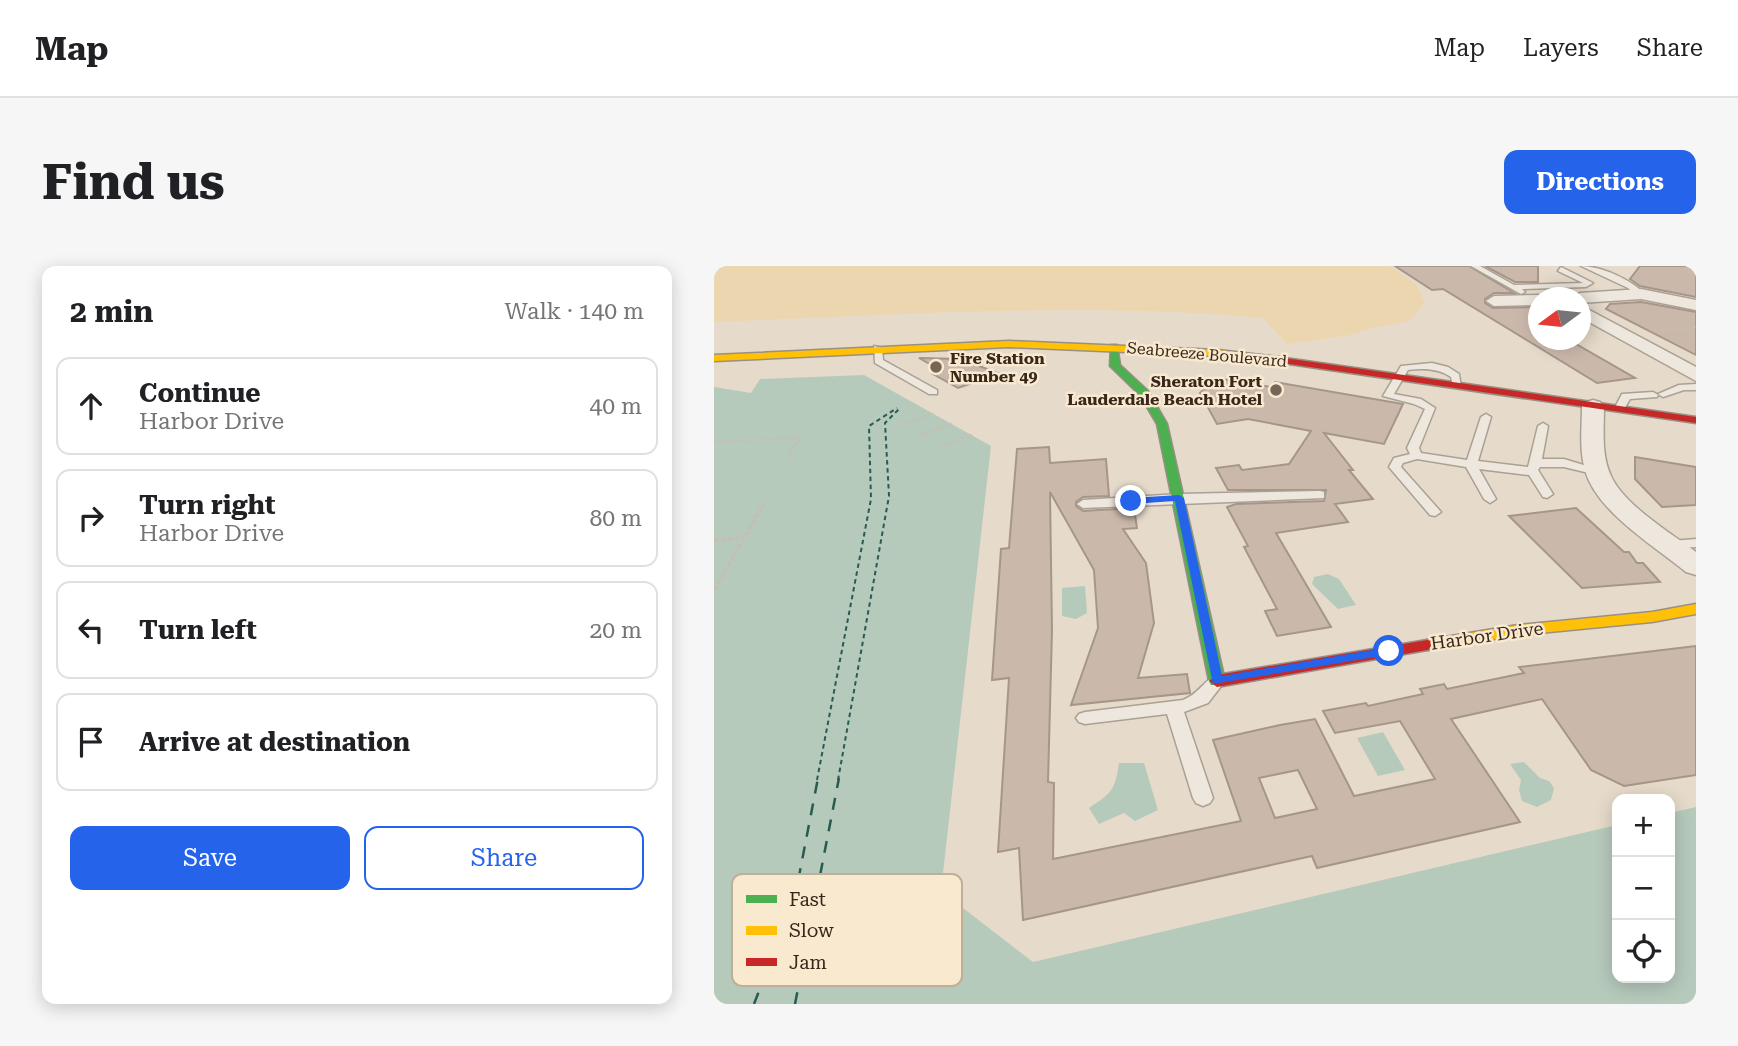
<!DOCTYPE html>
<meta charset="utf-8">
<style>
:root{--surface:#fff;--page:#f6f6f6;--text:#202124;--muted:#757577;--line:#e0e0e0;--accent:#2563eb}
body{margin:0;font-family:"Roboto Serif",serif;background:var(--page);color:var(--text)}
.controls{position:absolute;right:21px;bottom:21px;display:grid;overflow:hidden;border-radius:14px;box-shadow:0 4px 18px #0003}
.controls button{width:63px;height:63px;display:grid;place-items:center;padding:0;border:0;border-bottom:2px solid var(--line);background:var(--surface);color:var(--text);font:35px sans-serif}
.compass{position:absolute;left:814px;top:21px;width:63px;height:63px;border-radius:50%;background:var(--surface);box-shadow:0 4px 18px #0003;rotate:255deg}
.stop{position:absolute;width:21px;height:21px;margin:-16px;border:5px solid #2563eb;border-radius:50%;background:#fff}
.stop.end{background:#2563eb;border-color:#fff;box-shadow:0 2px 7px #0008}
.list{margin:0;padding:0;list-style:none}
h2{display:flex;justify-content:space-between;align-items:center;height:91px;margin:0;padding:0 28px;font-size:30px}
h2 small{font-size:23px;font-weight:400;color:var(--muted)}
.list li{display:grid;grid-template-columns:46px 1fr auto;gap:21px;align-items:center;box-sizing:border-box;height:98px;margin:0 14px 14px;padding:0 14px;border:2px solid var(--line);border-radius:14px}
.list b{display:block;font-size:26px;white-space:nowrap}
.list p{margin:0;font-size:23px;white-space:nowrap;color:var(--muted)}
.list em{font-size:23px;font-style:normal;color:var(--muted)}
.actions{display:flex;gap:14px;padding:21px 28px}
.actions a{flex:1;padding:16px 0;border:2px solid var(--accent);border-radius:14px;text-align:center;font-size:24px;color:var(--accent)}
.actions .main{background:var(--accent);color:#fff}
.icon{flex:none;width:38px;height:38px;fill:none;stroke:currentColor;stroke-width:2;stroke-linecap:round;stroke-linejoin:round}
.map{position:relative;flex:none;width:982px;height:738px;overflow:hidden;border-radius:14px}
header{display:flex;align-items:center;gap:42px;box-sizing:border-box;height:98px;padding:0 35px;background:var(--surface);border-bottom:2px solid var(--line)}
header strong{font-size:33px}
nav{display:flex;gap:38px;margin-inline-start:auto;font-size:24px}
.intro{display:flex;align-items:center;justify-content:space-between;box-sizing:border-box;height:168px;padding:0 42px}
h1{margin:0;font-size:49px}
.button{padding:18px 32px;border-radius:14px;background:var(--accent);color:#fff;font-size:24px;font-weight:700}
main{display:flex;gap:42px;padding:0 42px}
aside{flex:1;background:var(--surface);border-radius:14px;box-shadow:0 4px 18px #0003}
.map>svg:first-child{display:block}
</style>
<header>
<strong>Map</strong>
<nav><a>Map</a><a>Layers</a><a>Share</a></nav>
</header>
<div class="intro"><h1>Find us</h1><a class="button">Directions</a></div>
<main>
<aside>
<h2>2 min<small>Walk · 140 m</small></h2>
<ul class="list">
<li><svg class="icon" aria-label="ahead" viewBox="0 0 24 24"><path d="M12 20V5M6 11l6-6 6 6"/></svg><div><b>Continue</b><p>Harbor Drive</p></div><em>40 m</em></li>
<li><svg class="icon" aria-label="right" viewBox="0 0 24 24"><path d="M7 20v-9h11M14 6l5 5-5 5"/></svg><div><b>Turn right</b><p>Harbor Drive</p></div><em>80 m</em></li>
<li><svg class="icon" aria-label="left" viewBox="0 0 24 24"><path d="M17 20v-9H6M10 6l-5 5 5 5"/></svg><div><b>Turn left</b></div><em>20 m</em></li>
<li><svg class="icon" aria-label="arrive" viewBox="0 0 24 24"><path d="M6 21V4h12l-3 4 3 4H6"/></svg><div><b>Arrive at destination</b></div></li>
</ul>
<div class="actions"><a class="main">Save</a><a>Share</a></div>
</aside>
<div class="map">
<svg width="982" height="738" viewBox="0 0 982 738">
<rect width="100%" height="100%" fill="#e6dbca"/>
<path fill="#ecd6af" d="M 0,0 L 675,0 L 702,18 L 711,37 L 696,55 L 662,61 L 637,69 L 573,78 L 549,52 C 366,35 183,49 0,56 Z"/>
<g fill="#b6cabc">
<path d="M 150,109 L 277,180 L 227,625 L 319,696 L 903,559 L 903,712 L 956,712 L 956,547 L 982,541 L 982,738 L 0,738 L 0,121 L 37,127 L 46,113 Z"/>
<path d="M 614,308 L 625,313 L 642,339 L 624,343 L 598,318 L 600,311 Z"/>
<path d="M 371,320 L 373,347 L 362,353 L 348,350 L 348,322 Z"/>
<path d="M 669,466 L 691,504 L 664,510 L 643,472 Z"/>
<path d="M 810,496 L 826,512 L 835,515 L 840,522 L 837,534 L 823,541 L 808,535 L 805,524 L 807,514 L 796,498 Z"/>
<path d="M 405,497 L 430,497 L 444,544 L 421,555 L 410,547 L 385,558 L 375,542 C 398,527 401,524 405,497 Z"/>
</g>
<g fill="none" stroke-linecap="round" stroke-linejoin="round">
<g stroke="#295b53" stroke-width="2" stroke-dasharray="4.5 3.5" stroke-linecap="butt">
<path d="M 103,514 L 157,233 L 155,160 L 183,142"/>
<path d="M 124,514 L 175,230 L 171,157 L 185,143"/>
</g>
<g stroke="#295b53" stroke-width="2.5" stroke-dasharray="12 10" stroke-linecap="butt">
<path d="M 40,738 L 80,636 L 104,512"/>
<path d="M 81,738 L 125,512"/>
</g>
</g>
<g fill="#cab8ab" stroke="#a69689" stroke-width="2" fill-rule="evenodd">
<path d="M 681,0 L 755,0 L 800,27 L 780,27 L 771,33 L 771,37 L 779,42 L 824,41 L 824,74 L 855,74 L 921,112 L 883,117 L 729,23 L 718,24 Z"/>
<path d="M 771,0 L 824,0 L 824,16 L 801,16 Z"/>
<path d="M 926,0 L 982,0 L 982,31 L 926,20 L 916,13 Z"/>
<path d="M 927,36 L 982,46 L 982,89 L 892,43 L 896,38 Z"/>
<path d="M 205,92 L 247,93 L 286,108 L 244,122 L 219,108 L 228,105 Z"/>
<path d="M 502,112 L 557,121 L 561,116 L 689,138 L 670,178 L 610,167 L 639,204 L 635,204 L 659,233 L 621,238 L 634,256 L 562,267 L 617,361 L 563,370 L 551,345 L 563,343 L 530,281 L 534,280 L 513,241 L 522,238 L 610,235 L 612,224 L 514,224 L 502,202 L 525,199 L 528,204 L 575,198 L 597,165 L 534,153 L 503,158 L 486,127 Z"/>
<path d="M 335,181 L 336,197 L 392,193 L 395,230 L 369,231 L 362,236 L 362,240 L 369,245 L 420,242 L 423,262 L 409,263 L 432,297 L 440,357 L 424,412 L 473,408 L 476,427 L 357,439 L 384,362 L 380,304 L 336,226 L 338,364 L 334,516 L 340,517 L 339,593 L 527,555 L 499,474 L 566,459 L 601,453 L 640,530 L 721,513 L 686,455 L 621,467 L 609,445 L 652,437 L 654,440 L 709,428 L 706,423 L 730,418 L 733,423 L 810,407 L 805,401 L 982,380 L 982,509 L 910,520 L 877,504 L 828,433 L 737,453 L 806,556 L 603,602 L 598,590 L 309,654 L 305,582 L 284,586 L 295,412 L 278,414 L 287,283 L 295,282 L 303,183 ZM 584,504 L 603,543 L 561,552 L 545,512 Z"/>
<path d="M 921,191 L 982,201 L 982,239 L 948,241 L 921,213 Z"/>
<path d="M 862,242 L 910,286 L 915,286 L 923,297 L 929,297 L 946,316 L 868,322 L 795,250 Z"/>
</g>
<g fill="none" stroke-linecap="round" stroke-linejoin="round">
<defs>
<g id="lane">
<path d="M 757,0 L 766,0 L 800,19 L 869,17 L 844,5 L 847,1 L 879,17 L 872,21 L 808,23 L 811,26 L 807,28 Z"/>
<path d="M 867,0 C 888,0 917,14 931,28 L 924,30 L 914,22 Z"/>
<path d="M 160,80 L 168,82 L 169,94 L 223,124 L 223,128 L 215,128 L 161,97 Z"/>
<path d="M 718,97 L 734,101 L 745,108 L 747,121 L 739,121 L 737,111 C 724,102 709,102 694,104 L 680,128 L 707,133 L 721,142 L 705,182 L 707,187 L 753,194 L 767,151 L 772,148 L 777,151 L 764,195 L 814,201 L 824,160 L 829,157 L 834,160 L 828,193 L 850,193 L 889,205 L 883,209 L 850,201 L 826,201 L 824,204 L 839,228 L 833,232 L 829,231 L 815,209 L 765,203 L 782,233 L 776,237 L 770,233 L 752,201 L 703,193 L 689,197 L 687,201 L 727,246 L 721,250 L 716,249 L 675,201 L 680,192 L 696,188 L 693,182 L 711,143 L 700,138 L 669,130 L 687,100 Z"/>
<path d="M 982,118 L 982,124 L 970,124 L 949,131 L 944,128 L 965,119 Z"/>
<path d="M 939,126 L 944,129 L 943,131 L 916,133 L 909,145 L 900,143 L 908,128 Z"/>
<path d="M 606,225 L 610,226 L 610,232 L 369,242 L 363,238 L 369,234 L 465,228 Z"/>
<path d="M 982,273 L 982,281 L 957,283 L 950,279 L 957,275 Z"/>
<path d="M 503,409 L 511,415 L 494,437 L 470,446 L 499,532 L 496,537 L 489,540 L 482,537 L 479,532 L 453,448 L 371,458 L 365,456 L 362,452 L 365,448 L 371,446 L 469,434 C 485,428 491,413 503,409 Z"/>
</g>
<g id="street">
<path d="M 927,23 L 982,34 L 982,44 L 927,33 L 866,37 L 866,32 L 858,32 L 866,27 Z"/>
<path d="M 824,29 L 830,32 L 824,32 L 824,39 L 780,40 L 772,35 L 780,30 Z"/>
<path d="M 866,39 L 982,101 L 982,115 L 866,51 Z"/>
<path d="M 879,134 L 886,136 L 890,140 C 890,163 887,189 897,210 C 910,239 957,267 982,286 L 982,309 L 972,306 C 940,280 882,245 871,204 C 865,183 868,161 868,140 L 872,136 Z"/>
</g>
<path id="fast" d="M 397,79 L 403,79 L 406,99 L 434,125 L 453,158 L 511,415 L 509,419 L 497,419 L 495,415 L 443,158 L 426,129 L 396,100 Z"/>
<g id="slow">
<path d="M 295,75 L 504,84 L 564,91 L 569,94 L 564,97 L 504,90 L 295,81 L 0,95 L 0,89 Z"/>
<path d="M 982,338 L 982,348 L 938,356 L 804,369 L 713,384 L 705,379 L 713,374 L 804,359 L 938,346 Z"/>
</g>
<g id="jam">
<path d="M 564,91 L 982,151 L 982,157 L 561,96 L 559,94 Z"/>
<path d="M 713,374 L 719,375 L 721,379 L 719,383 L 503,421 L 495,415 L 503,409 Z"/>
</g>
</defs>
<use href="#lane" stroke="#aba094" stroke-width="3"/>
<use href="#street" stroke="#aba094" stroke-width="3"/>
<use href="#fast" stroke="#9a8f84" stroke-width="3"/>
<use href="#slow" stroke="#9a8f84" stroke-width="3"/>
<use href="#jam" stroke="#9a8f84" stroke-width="3"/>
<g stroke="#c6bdb3" stroke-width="2.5" stroke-dasharray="2.5 2" stroke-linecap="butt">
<path d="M 943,65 L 982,61"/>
<path d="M 189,158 L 219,147"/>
<path d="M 207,170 L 238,158"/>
<path d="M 0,176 L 85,172 L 73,193"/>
<path d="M 227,181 L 258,169"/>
</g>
<g stroke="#c6bdb3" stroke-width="3.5" stroke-dasharray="4.5 2.5" stroke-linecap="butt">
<path d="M 0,274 L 29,272"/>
<path d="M 0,324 L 50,237"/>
</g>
<use href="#lane" fill="#ede7dd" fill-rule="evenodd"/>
<use href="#street" fill="#ede7dd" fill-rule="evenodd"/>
<use href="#fast" fill="#4caf50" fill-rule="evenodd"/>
<use href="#slow" fill="#ffc107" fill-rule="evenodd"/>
<use href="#jam" fill="#c62828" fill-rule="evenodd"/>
</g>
<path fill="#2563eb" d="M 465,229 L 470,232 L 508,410 L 675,381 L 680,385 L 679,388 L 499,418 L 461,235 L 417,238 L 413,235 L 417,232 Z"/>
<g fill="#766658" stroke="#f8e9cf" stroke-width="2.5">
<circle cx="222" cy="101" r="7"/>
<circle cx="562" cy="124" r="7"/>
</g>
<g text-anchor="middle" stroke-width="5" stroke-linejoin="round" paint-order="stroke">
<g font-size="16" fill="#3a271b" stroke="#f8e9cf">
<text transform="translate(493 88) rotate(5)" y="6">Seabreeze Boulevard</text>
</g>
<g font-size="16" font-weight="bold" fill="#3a271b" stroke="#f8e9cf" text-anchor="start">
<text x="236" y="98">Fire Station<tspan x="236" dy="18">Number 49</tspan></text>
<text x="548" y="121" text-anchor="end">Sheraton Fort<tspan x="548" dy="18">Lauderdale Beach Hotel</tspan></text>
</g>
<g font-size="18" fill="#3a271b" stroke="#f8e9cf">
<text transform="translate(773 370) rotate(-8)" y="6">Harbor Drive</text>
</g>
</g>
<rect x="18" y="608" width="230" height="112" rx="10" fill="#f8e9cf" stroke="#bfaf99" stroke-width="2"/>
<rect x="32" y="629" width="31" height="8" fill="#4caf50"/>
<rect x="32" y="660" width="31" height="9" fill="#ffc107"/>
<rect x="32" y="692" width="31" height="8" fill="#c62828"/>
<g font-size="19" fill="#3a271b">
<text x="75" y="640">Fast</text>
<text x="75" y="671">Slow</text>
<text x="75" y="703">Jam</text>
</g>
</svg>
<div class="controls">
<button>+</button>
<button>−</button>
<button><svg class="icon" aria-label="locate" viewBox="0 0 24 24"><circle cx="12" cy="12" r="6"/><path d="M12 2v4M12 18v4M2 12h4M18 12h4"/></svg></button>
</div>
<svg class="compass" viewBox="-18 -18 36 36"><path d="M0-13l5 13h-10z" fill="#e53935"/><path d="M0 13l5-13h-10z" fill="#757577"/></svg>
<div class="stop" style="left:675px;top:385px"></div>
<div class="stop end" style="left:417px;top:235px"></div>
</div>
</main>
